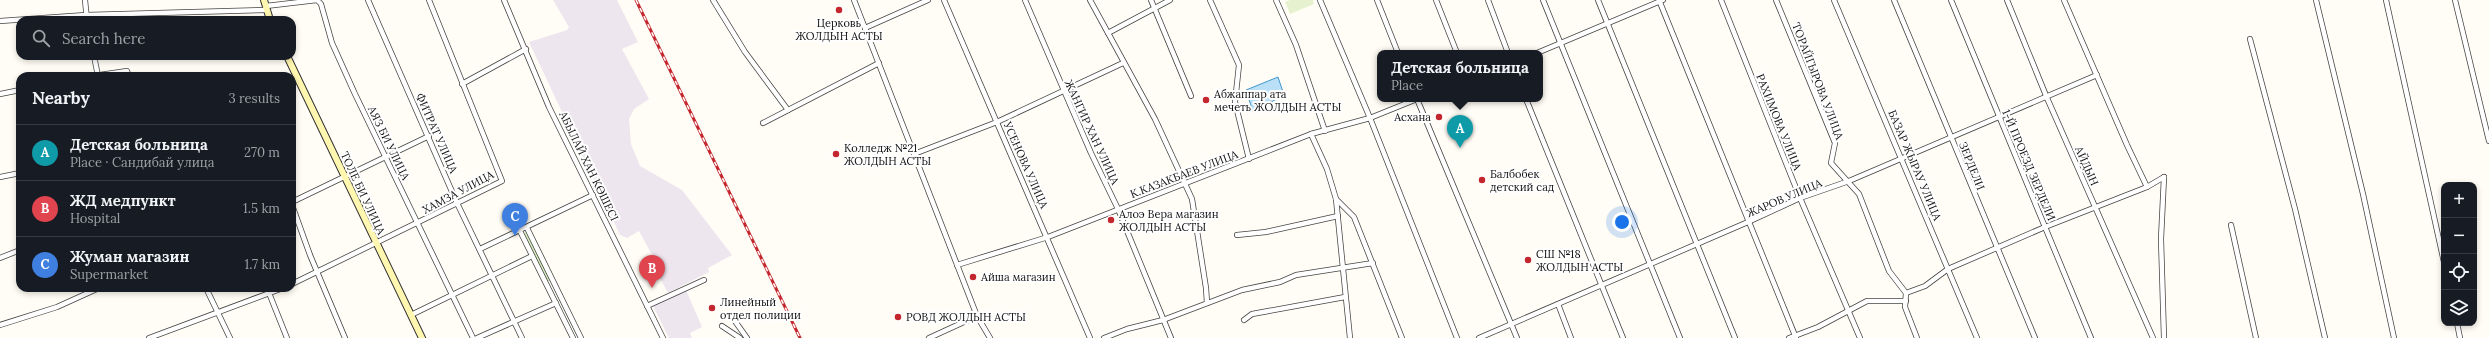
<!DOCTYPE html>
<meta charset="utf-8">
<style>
:root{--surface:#171b24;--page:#242831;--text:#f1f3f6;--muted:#9ea1a6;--line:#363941;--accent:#c4262e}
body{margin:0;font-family:Lora,serif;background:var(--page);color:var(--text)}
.controls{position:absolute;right:12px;bottom:12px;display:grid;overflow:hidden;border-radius:8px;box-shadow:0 2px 6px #0003}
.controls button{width:36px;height:36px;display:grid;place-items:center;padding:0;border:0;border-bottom:1px solid var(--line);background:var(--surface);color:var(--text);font:20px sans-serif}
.you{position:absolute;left:1622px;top:222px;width:14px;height:14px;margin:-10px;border:3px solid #fff;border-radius:50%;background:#1a73e8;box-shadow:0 0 0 6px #1a73e833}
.badge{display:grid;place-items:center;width:26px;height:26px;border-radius:50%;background:var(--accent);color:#fff;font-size:13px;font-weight:700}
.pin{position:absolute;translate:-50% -33px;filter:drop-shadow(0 1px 2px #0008)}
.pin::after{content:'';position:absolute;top:21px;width:14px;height:12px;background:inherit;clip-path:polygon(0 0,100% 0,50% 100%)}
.popup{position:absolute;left:1377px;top:50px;width:166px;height:52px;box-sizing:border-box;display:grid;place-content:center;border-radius:8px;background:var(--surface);filter:drop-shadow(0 1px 3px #0005);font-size:13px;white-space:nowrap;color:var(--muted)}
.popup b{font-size:15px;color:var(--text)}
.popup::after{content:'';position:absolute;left:50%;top:100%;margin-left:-8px;border:8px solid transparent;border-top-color:var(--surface)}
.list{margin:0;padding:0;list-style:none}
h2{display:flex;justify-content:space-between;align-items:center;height:52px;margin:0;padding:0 16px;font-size:17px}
h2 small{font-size:13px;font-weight:400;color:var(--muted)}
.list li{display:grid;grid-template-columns:26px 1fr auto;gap:12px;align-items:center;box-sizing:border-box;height:56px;padding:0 16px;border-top:1px solid var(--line)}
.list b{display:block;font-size:15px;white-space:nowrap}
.list p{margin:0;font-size:13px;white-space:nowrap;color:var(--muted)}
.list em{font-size:13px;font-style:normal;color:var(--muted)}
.icon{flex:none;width:22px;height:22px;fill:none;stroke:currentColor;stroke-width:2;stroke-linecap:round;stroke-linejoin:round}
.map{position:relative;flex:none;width:2489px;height:338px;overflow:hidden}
.search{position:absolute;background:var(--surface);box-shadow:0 2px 6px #0003;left:16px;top:16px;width:280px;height:44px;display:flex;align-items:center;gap:10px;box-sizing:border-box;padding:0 14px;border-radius:12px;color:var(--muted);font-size:15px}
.panel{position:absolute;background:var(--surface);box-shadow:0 2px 6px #0003;left:16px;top:72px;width:280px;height:220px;border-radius:12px}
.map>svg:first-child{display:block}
</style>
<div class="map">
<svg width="2489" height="338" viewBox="0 0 2489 338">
<rect width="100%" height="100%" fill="#fffdf5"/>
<g fill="#eee6ef">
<path d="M 553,0 L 617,0 L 638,42 L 622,49 L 649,99 L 634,109 L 629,119 L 631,144 L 640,166 L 682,190 L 732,255 L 708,268 L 709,272 L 668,293 L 649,257 L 652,255 L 639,231 L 627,238 L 620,235 L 529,42 L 567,30 L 569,27 Z"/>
<path d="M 686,290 L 702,327 L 690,333 L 692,338 L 669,338 L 653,306 Z"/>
</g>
<path fill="#d5ebbd" d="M 527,231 L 551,280 L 547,282 L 524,233 Z"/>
<path fill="#e6f2cf" d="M 1290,0 L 1313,0 L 1314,4 L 1290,14 L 1285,2 Z"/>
<path fill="#b9e0f7" stroke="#3f96cf" d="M 1278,77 L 1284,95 L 1253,112 L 1246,90 Z"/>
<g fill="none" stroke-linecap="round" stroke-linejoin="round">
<defs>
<g id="street">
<path d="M 85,0 L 87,20"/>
<path d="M 368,0 L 457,203 L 522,338"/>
<path d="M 504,0 L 549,107 L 663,338"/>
<path d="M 713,0 L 745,52 L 788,110"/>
<path d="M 854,0 L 977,316 L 990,338"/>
<path d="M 944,0 L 1090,338"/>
<path d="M 1025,0 L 1091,153 L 1118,209 L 1171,338"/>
<path d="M 1090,0 L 1155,119 L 1192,199 L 1206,288 L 1207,303"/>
<path d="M 1151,0 L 1191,96"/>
<path d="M 1210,0 L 1239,65 L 1235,102 L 1249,159"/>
<path d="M 1276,0 L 1296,45 L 1325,131"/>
<path d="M 1320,0 L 1370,118 L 1457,338"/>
<path d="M 1377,0 L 1398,53"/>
<path d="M 1436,0 L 1457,53"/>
<path d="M 1488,0 L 1508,53"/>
<path d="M 1543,0 L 1680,338"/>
<path d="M 1598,0 L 1735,338"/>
<path d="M 1659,0 L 1796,338"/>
<path d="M 1721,0 L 1800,198 L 1860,338"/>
<path d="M 1776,0 L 1835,143 L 1831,163 L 1859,194 L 1889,271 L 1906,293 L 1905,307 L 1917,338"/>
<path d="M 1834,0 L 1977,338"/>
<path d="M 1894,0 L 2035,338"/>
<path d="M 1951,0 L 2091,338"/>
<path d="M 2007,0 L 2047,98 L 2153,338"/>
<path d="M 2064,0 L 2127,145 L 2147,187"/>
<path d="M 2316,0 L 2363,194 L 2394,338"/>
<path d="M 2386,0 L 2444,262"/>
<path d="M 2455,0 L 2489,141"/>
<path d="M 266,6 L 317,0 L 321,4 L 332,43 L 355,94 L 473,338"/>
<path d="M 0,21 L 86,15 L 266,10"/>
<path d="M 865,28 L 928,0"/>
<path d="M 1108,33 L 1170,0"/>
<path d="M 2250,39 L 2295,209 L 2325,338"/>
<path d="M 1537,53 L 1663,0"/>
<path d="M 94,56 L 98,76"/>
<path d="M 93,76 L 127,71 L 129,76"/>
<path d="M 462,84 L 526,49"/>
<path d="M 0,94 L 20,90"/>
<path d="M 1417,99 L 1517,338"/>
<path d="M 1526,99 L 1623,338"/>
<path d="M 763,123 L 879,63"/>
<path d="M 1311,134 L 1327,169 L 1336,199 L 1350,338"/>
<path d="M 914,154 L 997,122 L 1123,63"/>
<path d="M 0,177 L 20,173"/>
<path d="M 2164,177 L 2161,239 L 2164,338"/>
<path d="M 1336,199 L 1354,217 L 1402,338"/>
<path d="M 292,202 L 429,136"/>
<path d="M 292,205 L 310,255 L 345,338"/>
<path d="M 2231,225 L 2256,338"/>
<path d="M 527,228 L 581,338"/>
<path d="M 520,231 L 573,338"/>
<path d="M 1237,235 L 1266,232 L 1338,216"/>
<path d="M 480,249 L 593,195"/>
<path d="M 0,258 L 20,250"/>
<path d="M 957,265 L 1048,237 L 1311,134 L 1370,118 L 1417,99"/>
<path d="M 292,284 L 502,181 L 429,0"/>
<path d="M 206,288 L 230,338"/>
<path d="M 267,288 L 287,338"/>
<path d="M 1906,293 L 1925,286 L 1948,269 L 2045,227 L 2147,187 L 2164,177"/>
<path d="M 1558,304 L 1571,338"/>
<path d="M 647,306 L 704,280"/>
<path d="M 411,315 L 532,256"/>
<path d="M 732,317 L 747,338"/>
<path d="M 1244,320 L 1252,314 L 1345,297"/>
<path d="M 2457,323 L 2460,338"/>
<path d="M 0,325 L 57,307 L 99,288"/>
<path d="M 722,326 L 740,338"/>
<path d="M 149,338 L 283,288"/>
<path d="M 477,338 L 556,303"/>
<path d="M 929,338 L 977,316"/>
<path d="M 1104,338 L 1127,329 L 1163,320 L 1242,290 L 1280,282 L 1296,275 L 1373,263"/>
<path d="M 1479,338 L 1748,222 L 1800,198 L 1849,181 L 2097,75"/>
<path d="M 1789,338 L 1818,327 L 1867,301 L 1906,301"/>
</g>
<g id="secondary">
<path d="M 264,0 L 270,20"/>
<path d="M 287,56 L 422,338"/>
</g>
</defs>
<use href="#street" stroke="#444" stroke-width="6"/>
<use href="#secondary" stroke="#333" stroke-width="8"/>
<use href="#street" stroke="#fff" stroke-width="4.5"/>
<use href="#secondary" stroke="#fff6b0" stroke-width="6"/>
<defs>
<path id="rail" d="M 636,0 L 800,338"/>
</defs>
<use href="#rail" stroke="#c4262e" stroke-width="3"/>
<use href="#rail" stroke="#fff" stroke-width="1.5" stroke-dasharray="4.5" stroke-linecap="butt"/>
</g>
<g fill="#c4262e" stroke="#fff" stroke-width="1.5">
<circle cx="839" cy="10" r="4"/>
<circle cx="1206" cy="100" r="4"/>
<circle cx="1439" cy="117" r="4"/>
<circle cx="836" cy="154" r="4"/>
<circle cx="1482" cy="180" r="4"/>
<circle cx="1111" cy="220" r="4"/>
<circle cx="1528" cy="260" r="4"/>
<circle cx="973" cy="277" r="4"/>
<circle cx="712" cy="308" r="4"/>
<circle cx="898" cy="317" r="4"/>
</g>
<g text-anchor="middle" stroke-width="4" stroke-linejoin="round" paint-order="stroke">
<g font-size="11" fill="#111" stroke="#fff" text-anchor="start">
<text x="839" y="27" text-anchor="middle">Церковь<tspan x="839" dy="13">ЖОЛДЫН АСТЫ</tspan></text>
<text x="1214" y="98">Абжаппар ата<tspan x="1214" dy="13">мечеть ЖОЛДЫН АСТЫ</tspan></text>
<text x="1431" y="121" text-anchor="end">Асхана</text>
<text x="844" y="152">Колледж №21<tspan x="844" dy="13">ЖОЛДЫН АСТЫ</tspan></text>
<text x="1490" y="178">Балбобек<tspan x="1490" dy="13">детский сад</tspan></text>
<text x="1119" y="218">Алоэ Вера магазин<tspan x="1119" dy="13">ЖОЛДЫН АСТЫ</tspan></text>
<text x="1536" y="258">СШ №18<tspan x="1536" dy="13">ЖОЛДЫН АСТЫ</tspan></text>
<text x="981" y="281">Айша магазин</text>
<text x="720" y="306">Линейный<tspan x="720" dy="13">отдел полиции</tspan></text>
<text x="906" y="321">РОВД ЖОЛДЫН АСТЫ</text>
</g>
<g font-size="11" fill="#111" stroke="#fff">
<text transform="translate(1818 81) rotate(69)" y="4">ТОРАЙГЫРОВА УЛИЦА</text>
<text transform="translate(1779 122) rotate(68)" y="4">РАХИМОВА УЛИЦА</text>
<text transform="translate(1092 132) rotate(65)" y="4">ЖАНГИР ХАН УЛИЦА</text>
<text transform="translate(437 133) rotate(66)" y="4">ФИТРАТ УЛИЦА</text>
<text transform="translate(389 143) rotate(64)" y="4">АЯЗ БИ УЛИЦА</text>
<text transform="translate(1026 165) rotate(66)" y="4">УСЕНОВА УЛИЦА</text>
<text transform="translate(1915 165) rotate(67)" y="4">БАЗАР ЖЫРАУ УЛИЦА</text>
<text transform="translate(2029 165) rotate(67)" y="4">1-Й ПРОЕЗД ЗЕРДЕЛИ</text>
<text transform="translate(589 166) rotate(64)" y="4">АБЫЛАЙ ХАН КӨШЕСІ</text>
<text transform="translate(1972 166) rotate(68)" y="4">ЗЕРДЕЛИ</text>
<text transform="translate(2087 166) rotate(66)" y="4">АЙДЫН</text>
<text transform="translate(1184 174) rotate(-21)" y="4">К.КАЗАКБАЕВ УЛИЦА</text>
<text transform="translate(458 192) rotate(-28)" y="4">ХАМЗА УЛИЦА</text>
<text transform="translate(363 193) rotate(65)" y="4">ТОЛЕ БИ УЛИЦА</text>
<text transform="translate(1784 198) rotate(-23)" y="4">ЖАРОВ УЛИЦА</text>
</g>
</g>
</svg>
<div class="controls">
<button>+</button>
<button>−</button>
<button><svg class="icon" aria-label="locate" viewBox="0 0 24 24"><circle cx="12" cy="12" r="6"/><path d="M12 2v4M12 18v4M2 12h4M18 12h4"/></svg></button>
<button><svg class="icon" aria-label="layers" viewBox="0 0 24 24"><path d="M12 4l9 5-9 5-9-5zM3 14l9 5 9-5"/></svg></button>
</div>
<div class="you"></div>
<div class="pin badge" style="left:1460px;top:148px;background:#0f9aa8">A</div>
<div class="popup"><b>Детская больница</b>Place</div>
<div class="pin badge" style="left:652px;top:288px;background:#e0444e">B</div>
<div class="pin badge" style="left:515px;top:236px;background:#3f7fe0">C</div>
<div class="search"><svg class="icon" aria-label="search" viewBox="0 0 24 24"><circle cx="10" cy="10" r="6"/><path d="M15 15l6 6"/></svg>Search here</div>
<section class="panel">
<h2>Nearby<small>3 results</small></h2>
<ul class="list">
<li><span class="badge" style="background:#0f9aa8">A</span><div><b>Детская больница</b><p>Place · Сандибай улица</p></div><em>270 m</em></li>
<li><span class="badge" style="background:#e0444e">B</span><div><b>ЖД медпункт</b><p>Hospital</p></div><em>1.5 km</em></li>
<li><span class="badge" style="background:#3f7fe0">C</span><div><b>Жуман магазин</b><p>Supermarket</p></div><em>1.7 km</em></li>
</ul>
</section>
</div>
